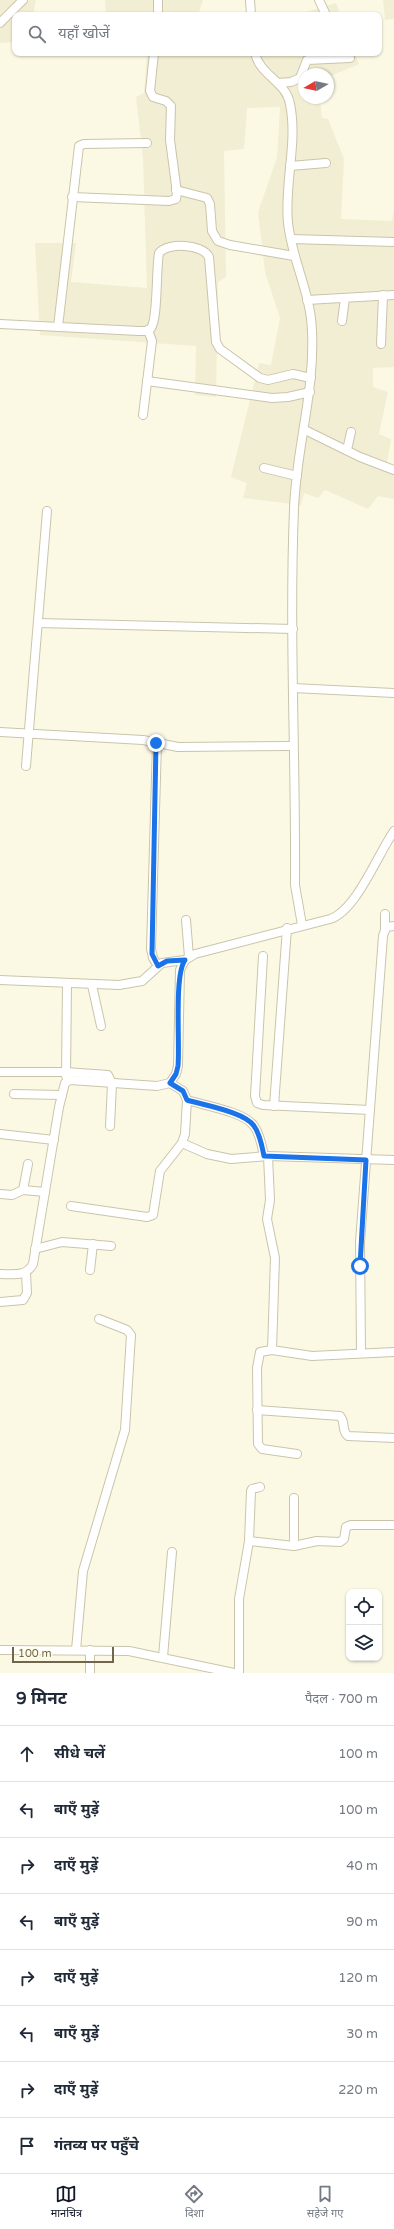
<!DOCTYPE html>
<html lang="hi">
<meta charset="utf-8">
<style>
:root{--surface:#fff;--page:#f2f2f3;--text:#1f2937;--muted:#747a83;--line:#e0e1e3;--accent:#111827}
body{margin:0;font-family:"Varela Round","Noto Sans Devanagari",sans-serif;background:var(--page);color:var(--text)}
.controls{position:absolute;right:12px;bottom:12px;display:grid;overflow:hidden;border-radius:8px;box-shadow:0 1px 3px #0004}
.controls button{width:36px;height:36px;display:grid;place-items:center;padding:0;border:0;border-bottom:1px solid var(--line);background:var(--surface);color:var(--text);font:20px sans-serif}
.compass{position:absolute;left:298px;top:68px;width:36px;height:36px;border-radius:50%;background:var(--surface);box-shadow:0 1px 3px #0004;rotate:261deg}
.scale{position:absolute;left:12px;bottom:10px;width:102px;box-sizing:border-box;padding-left:4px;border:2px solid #71664b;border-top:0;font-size:11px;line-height:14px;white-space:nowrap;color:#71664b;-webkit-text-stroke:3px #fefdea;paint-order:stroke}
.stop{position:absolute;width:12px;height:12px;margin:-9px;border:3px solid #1a73e8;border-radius:50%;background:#fff}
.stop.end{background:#1a73e8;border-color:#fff;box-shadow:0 1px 4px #0008}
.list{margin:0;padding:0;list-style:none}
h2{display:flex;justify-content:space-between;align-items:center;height:52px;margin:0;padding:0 16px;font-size:17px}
h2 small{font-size:13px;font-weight:400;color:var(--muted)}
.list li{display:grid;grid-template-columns:26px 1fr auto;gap:12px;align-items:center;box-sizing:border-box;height:56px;padding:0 16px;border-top:1px solid var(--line)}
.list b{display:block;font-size:15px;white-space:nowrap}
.list em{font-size:13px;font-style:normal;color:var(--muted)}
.icon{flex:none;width:22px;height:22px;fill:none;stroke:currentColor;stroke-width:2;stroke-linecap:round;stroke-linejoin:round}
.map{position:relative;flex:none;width:394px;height:1673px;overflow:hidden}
.search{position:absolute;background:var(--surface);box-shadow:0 1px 3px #0004;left:12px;right:12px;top:12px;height:44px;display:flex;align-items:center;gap:10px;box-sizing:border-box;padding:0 14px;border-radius:8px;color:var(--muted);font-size:15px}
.sheet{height:500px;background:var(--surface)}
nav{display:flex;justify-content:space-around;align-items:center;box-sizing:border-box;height:56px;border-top:1px solid var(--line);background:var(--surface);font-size:11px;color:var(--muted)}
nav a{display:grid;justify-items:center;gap:2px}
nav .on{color:var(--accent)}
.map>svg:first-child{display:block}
</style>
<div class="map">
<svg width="394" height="1673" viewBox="0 0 394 1673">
<rect width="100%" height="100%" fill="#fbf9e4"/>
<g fill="#f2eed3">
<path d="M 0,0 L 36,0 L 33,15 L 15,15 L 15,42 L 0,43 Z"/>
<path d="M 105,0 L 203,0 L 198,15 L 106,15 Z"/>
<path d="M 383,0 L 394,0 L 394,19 L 385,20 Z"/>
<path d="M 336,3 L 341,15 L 291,15 L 299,14 Z"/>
<path d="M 147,53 L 355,53 L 359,64 L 328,77 L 328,74 L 304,74 L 304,98 L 320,98 L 322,118 L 328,119 L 344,159 L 341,219 L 392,221 L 394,210 L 394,367 L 373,368 L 373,387 L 388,392 L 379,434 L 391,439 L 387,463 L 394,465 L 394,499 L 378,496 L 368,509 L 325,490 L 318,498 L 304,493 L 301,505 L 243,498 L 247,483 L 231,477 L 259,363 L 271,365 L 280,318 L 265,272 L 258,212 L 277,158 L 280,107 L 247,108 L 244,149 L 224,151 L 226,277 L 218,282 L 216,397 L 195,395 L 196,346 L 40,335 L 35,243 L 76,243 L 71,282 L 147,288 L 143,158 L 136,97 L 144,93 Z"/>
</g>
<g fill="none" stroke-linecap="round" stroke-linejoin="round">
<defs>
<g id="minor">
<path d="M 250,0 L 251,15"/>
<path d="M 319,0 L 326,15"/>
<path d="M 158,15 L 158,0"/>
<path d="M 0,23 L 23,0"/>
<path d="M 255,53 C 260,76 286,81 290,104 C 298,143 284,184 288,223 C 292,260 311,294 312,331 C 315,392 296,449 294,509 C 289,634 296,759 295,885 L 302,925"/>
<path d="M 278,83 L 291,82 L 300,78 L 307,60 L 350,58"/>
<path d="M 290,166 L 326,163"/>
<path d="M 176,190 L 207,198 L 210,204 L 212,231 L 218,241 L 230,245 L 294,256"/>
<path d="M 72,197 L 169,201 L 176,199 L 177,193 L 170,140 L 171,106 L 166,101 L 153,97 L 150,91 L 154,53"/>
<path d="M 291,239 L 394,242"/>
<path d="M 307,300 L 394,295"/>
<path d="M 342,321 L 345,298"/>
<path d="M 0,324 L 139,331 C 143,331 148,332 151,328 C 158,319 156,268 159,253 C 168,242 203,244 209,257 L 216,342 L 220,349 L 260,378 L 268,380 L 293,374 L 311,378"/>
<path d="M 58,327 L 79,146 L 84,144 L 147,143"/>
<path d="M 381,344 L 383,295"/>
<path d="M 147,381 L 272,398 L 288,397 L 310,392"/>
<path d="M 143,415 L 152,341 L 148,330"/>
<path d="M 305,430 L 360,457 L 394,470"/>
<path d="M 347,450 L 351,432"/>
<path d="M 264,468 L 297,476"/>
<path d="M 38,623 L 293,629"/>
<path d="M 293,688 L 394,693"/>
<path d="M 0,732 L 143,740 L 178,747 L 293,746"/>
<path d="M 157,743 L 151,949 L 153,958 L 158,966"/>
<path d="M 26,766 L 47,511"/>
<path d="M 186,920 L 189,957"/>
<path d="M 385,930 L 385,914"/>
<path d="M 263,956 L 255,1096 L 257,1103 L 263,1105 L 370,1110"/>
<path d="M 0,980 L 119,985 L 142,981 L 162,963 L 185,960"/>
<path d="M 92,985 L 101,1026"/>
<path d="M 0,1072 L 66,1072 L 108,1075 L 112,1084 L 110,1126"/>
<path d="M 66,1076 L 67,984"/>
<path d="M 14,1094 L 62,1095"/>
<path d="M 187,1100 C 203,1105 245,1112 254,1126 C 260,1134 262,1146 264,1156"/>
<path d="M 274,1106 L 287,928"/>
<path d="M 0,1134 L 54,1140"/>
<path d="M 182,1143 L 207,1154 L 231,1159 L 268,1156 L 394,1160"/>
<path d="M 268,1156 L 270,1200 L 267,1219 L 275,1258 L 272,1350"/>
<path d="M 23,1190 L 28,1164"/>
<path d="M 0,1194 L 12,1195 L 23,1190 L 45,1192"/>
<path d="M 71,1206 L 147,1217 L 153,1215 L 160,1171 L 182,1143 L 185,1134 L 187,1100 L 183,1091 L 170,1083"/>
<path d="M 35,1249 L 62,1242 L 111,1246"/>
<path d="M 90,1270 L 93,1244"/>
<path d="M 0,1274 C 13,1274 26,1277 33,1264 L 59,1107 L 65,1083 L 70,1080 L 157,1086 L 170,1083 L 176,1074 L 178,1066 L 180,970 L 185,960 L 195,954 L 330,919 C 356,911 378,854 394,831"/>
<path d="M 0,1302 L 23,1300 L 27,1293 L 26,1273"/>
<path d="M 361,1352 L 360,1242 L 383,936 L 386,927 L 394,926"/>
<path d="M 257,1410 L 340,1416 C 346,1422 341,1431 348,1436 L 394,1438"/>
<path d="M 297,1454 L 262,1449 L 258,1444 L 257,1368 L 260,1352 L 272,1350 L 312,1356 L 394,1352"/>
<path d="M 249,1541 L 294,1546 L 317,1541 L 340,1542 L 344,1539 L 346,1527 L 351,1525 L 394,1525"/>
<path d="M 294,1546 L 294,1498"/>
<path d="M 0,1650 L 129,1651 L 234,1673"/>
<path d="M 76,1650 L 83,1571 L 125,1430 L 131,1335 L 127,1330 L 99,1319"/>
<path d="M 163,1657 L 172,1552"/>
<path d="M 90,1673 L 90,1650"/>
<path d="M 239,1673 L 239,1599 L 249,1541 L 251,1491 L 252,1489 L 260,1487"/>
</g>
</defs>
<use href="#minor" stroke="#cbc4ab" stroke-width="10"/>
<use href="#minor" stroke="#fff" stroke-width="8"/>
</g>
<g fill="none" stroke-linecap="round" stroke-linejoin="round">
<path stroke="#1a73e8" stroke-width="5" d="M 156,743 L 152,954 L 158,966 L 167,961 L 185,960 C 174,975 180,1043 178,1066 L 176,1074 L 170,1083 L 183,1091 L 187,1100 C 203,1105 245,1112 254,1126 C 260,1134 262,1146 264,1156 L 366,1160 L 360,1266"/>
</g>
</svg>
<div class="controls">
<button><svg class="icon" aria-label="locate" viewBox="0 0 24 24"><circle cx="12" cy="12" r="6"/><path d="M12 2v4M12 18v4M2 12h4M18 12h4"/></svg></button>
<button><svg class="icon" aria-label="layers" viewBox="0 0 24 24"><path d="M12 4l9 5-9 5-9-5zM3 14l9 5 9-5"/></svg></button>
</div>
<svg class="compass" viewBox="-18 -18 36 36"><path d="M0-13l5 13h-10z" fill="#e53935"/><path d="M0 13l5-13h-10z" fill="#747a83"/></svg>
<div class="scale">100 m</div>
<div class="stop" style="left:360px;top:1266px"></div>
<div class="stop end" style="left:156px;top:743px"></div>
<div class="search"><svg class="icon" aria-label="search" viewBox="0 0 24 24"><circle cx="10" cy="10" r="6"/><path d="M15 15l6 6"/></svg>यहाँ खोजें</div>
</div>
<section class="sheet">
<h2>9 मिनट<small>पैदल · 700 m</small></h2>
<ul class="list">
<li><svg class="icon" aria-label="ahead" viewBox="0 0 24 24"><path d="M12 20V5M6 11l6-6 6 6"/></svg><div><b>सीधे चलें</b></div><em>100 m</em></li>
<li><svg class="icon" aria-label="left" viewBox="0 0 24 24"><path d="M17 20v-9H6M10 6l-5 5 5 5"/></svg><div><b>बाएँ मुड़ें</b></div><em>100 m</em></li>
<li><svg class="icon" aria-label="right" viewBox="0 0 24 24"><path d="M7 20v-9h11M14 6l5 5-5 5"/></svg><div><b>दाएँ मुड़ें</b></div><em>40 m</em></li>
<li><svg class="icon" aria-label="left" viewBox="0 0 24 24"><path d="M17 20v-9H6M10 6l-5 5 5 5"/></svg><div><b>बाएँ मुड़ें</b></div><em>90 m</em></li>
<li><svg class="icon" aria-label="right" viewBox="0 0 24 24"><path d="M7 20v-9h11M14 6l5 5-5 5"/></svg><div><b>दाएँ मुड़ें</b></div><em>120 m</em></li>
<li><svg class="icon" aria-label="left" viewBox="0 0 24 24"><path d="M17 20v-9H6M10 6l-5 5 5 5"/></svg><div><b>बाएँ मुड़ें</b></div><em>30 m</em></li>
<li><svg class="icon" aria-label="right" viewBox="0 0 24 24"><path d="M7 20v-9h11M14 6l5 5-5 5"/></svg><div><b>दाएँ मुड़ें</b></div><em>220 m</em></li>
<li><svg class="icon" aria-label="arrive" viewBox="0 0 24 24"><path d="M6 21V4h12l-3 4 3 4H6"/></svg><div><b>गंतव्य पर पहुँचे</b></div></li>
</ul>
</section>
<nav>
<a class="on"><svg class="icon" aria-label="map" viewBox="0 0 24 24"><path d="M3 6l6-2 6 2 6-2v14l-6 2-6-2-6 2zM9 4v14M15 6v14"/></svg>मानचित्र</a>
<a><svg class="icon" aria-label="directions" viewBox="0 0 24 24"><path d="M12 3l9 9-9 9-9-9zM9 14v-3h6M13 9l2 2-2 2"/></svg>दिशा</a>
<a><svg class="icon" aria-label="saved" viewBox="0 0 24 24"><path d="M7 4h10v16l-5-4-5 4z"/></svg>सहेजे गए</a>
</nav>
